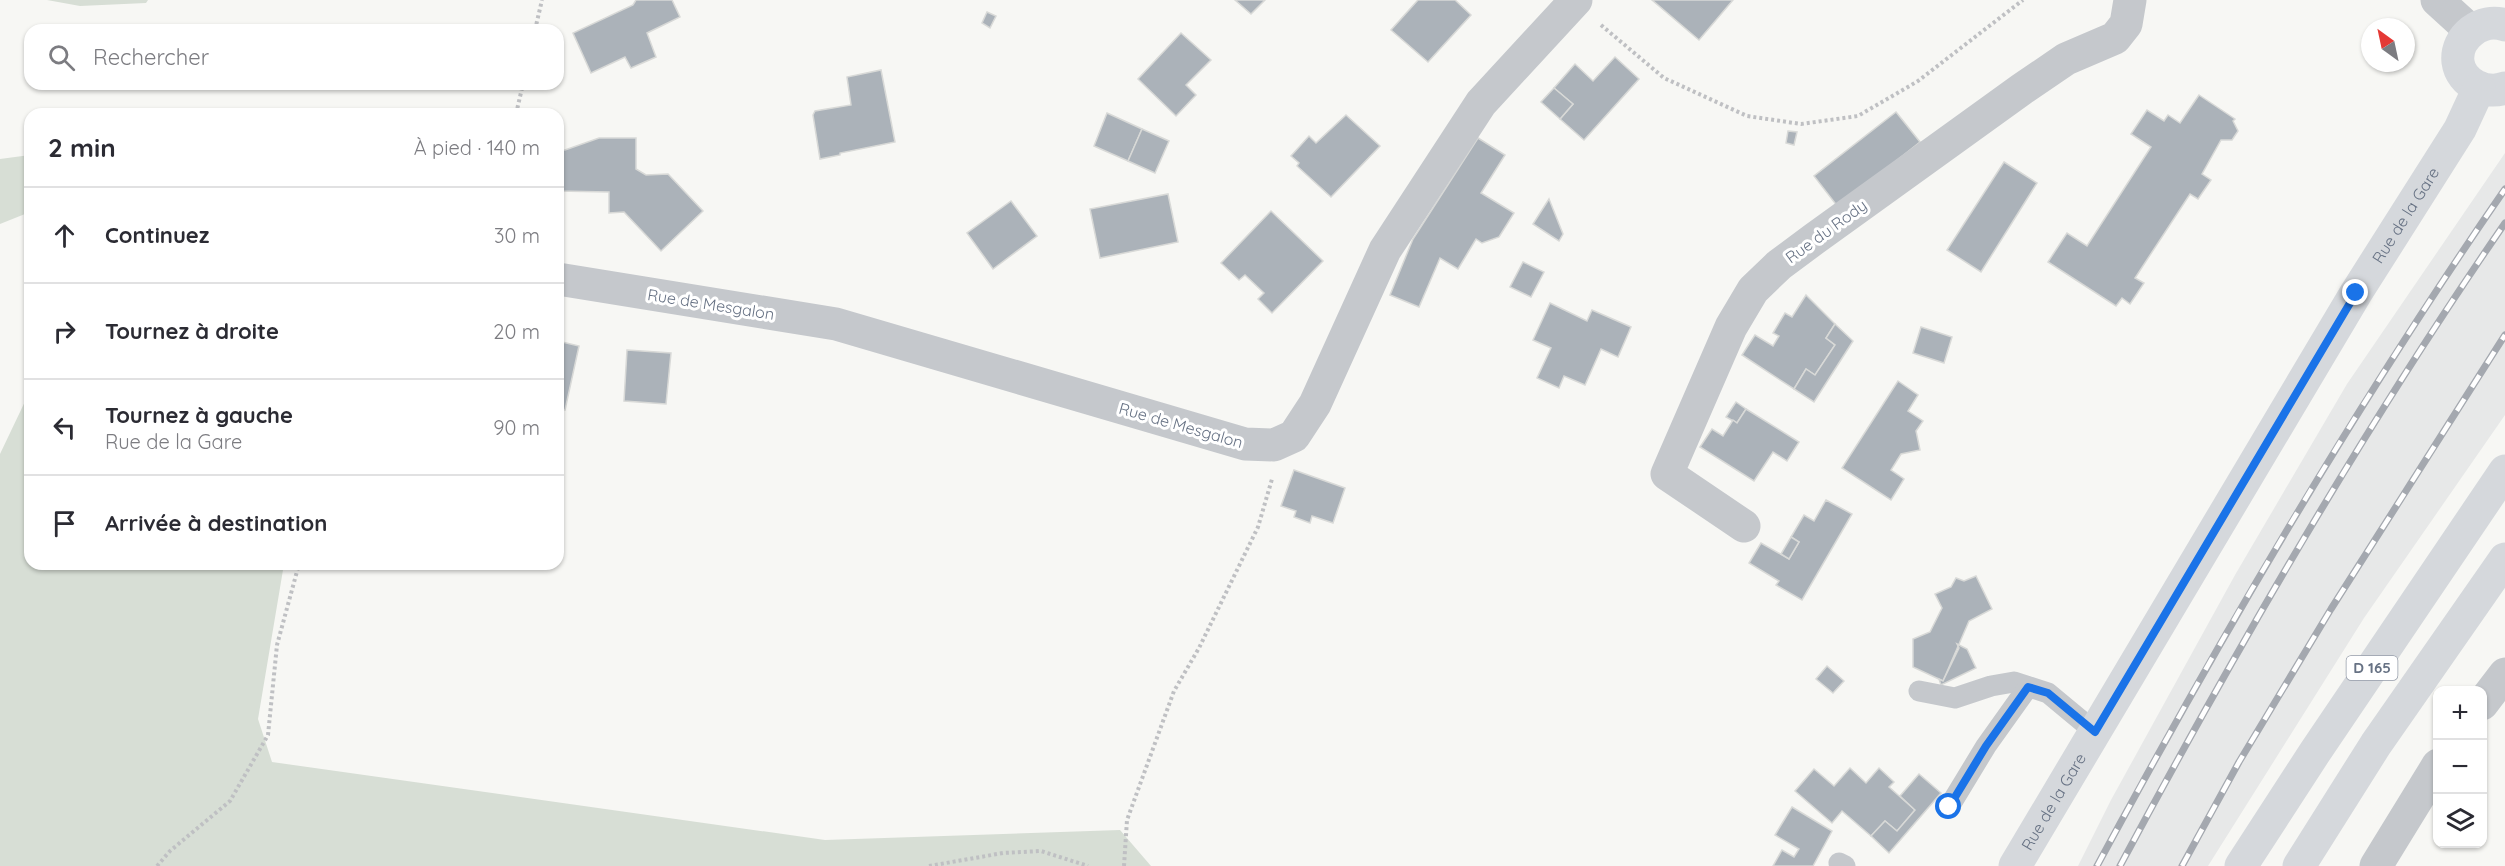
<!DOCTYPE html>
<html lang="fr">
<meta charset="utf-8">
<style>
:root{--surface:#fff;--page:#f7f7f7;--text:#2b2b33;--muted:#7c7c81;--line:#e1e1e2}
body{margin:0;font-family:Quicksand,sans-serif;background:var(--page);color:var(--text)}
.controls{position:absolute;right:18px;bottom:18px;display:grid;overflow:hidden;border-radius:12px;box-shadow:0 2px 4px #0004}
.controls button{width:54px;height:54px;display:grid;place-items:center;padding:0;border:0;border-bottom:2px solid var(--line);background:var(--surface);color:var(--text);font:30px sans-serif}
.compass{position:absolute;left:2361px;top:18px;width:54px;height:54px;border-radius:50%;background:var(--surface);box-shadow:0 2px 4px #0004;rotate:327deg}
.stop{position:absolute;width:18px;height:18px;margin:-14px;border:4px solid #1a73e8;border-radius:50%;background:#fff}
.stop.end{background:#1a73e8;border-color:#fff;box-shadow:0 2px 6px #0008}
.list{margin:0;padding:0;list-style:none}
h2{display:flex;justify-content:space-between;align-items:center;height:78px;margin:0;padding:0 24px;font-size:26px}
h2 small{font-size:20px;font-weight:400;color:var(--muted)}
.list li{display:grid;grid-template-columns:39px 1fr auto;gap:18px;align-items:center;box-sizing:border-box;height:96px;padding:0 24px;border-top:2px solid var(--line)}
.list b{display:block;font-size:22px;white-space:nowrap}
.list p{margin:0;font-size:20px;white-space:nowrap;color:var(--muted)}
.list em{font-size:20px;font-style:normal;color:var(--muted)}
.icon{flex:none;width:33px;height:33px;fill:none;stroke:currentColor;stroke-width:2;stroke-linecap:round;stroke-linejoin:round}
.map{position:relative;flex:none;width:2505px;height:866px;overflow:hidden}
.search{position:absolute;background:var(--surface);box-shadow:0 2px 4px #0004;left:24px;top:24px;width:540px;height:66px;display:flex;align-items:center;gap:15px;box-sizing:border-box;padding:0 21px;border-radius:18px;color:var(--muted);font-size:22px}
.panel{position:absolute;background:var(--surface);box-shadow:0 2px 4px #0004;left:24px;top:108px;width:540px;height:462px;border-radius:18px}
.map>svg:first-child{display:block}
</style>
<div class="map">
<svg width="2505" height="866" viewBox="0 0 2505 866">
<rect width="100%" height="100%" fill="#f7f7f4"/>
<path fill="#e7e8e8" d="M 2505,153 L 2505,415 L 2364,618 L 2208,866 L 2078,866 L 2111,800 L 2235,575 L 2347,384 Z"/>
<g fill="#d7ded5">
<path d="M 47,0 L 148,0 L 146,3 L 80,6 Z"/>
<path d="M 30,155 L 30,212 L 0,224 L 0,159 Z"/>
<path d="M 30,391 L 30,564 L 284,564 L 258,719 L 272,762 L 825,840 L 1120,830 L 1151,866 L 0,866 L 0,454 Z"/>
</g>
<g fill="#abb2b9" stroke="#d8d9d7" stroke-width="1.5">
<path d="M 636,0 L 672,0 L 680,17 L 647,33 L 656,57 L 631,68 L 625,57 L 591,73 L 573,33 L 633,5 Z"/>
<path d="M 1235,0 L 1265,0 L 1251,14 Z"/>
<path d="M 1418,0 L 1455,0 L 1471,15 L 1428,62 L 1391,30 Z"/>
<path d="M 1652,0 L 1733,0 L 1699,40 Z"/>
<path d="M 987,12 L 996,16 L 990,28 L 982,23 Z"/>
<path d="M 1181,33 L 1211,60 L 1186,85 L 1196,95 L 1176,116 L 1138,79 Z"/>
<path d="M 1615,57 L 1639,79 L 1584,140 L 1560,119 L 1573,104 L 1554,88 L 1575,64 L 1593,81 Z"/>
<path d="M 881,70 L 895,142 L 840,153 L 840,155 L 820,159 L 813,115 L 815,111 L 851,105 L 847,77 Z"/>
<path d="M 1554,88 L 1573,104 L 1560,119 L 1541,102 Z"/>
<path d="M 2199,95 L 2235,119 L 2233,121 L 2238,131 L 2232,140 L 2221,140 L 2202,174 L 2211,180 L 2198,199 L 2190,194 L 2135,278 L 2144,283 L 2130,304 L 2122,298 L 2116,306 L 2048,262 L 2067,233 L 2087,246 L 2151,147 L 2131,134 L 2147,110 L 2164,121 L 2168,115 L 2180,123 Z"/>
<path d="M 1896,112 L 1920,142 L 1838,207 L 1814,176 Z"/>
<path d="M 1107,113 L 1142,129 L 1128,161 L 1094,146 Z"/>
<path d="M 1346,115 L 1380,146 L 1331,197 L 1297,166 L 1299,163 L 1291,156 L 1309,136 L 1316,143 Z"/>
<path d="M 1142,129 L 1169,141 L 1155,173 L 1128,161 Z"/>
<path d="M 1788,131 L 1797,132 L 1794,145 L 1786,143 Z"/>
<path d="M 599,138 L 636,138 L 636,169 L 646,175 L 668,174 L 703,211 L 661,251 L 624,212 L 609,213 L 609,192 L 558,191 L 558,150 L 565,150 Z"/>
<path d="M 1478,138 L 1505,155 L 1481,193 L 1514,213 L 1499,237 L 1482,243 L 1476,239 L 1458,269 L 1440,258 L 1419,307 L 1390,295 L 1413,239 Z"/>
<path d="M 2004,162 L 2037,183 L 1981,272 L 1947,250 Z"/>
<path d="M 1168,194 L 1178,242 L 1100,258 L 1090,209 Z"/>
<path d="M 1549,199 L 1563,234 L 1559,241 L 1533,224 Z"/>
<path d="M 1011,201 L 1037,236 L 993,269 L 967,233 Z"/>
<path d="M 1271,211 L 1323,261 L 1272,313 L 1258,299 L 1264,293 L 1245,275 L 1239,280 L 1221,263 Z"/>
<path d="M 1523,262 L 1544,272 L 1531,297 L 1510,287 Z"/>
<path d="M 1806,295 L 1835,324 L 1826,338 L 1835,345 L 1815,375 L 1806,369 L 1794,389 L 1742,355 L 1755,335 L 1773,346 L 1779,336 L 1773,333 L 1785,313 L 1792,317 Z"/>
<path d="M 1550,303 L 1587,321 L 1592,310 L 1631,327 L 1618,357 L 1601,349 L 1585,385 L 1564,376 L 1559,388 L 1537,378 L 1551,348 L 1533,340 Z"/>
<path d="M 1835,324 L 1853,341 L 1814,402 L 1794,389 L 1806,369 L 1815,375 L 1835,345 L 1826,338 Z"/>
<path d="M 1921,327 L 1952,337 L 1944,363 L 1913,353 Z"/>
<path d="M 558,341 L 579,346 L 565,410 L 558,408 Z"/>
<path d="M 627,350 L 671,353 L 666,404 L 624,401 Z"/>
<path d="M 1898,381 L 1918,395 L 1908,411 L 1923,421 L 1916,431 L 1920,450 L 1901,454 L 1891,470 L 1904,479 L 1891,500 L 1842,468 Z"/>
<path d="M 1736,402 L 1746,409 L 1737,423 L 1726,417 Z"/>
<path d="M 1746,409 L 1799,442 L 1787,461 L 1773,452 L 1754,481 L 1700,447 L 1712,429 L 1723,436 L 1733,420 L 1737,423 Z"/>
<path d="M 1294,470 L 1345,488 L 1333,523 L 1312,516 L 1310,523 L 1294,517 L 1296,511 L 1281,506 Z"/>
<path d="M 1826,500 L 1852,514 L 1802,600 L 1776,585 L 1779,581 L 1749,563 L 1761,543 L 1789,559 L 1799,542 L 1791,537 L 1804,515 L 1814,521 Z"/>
<path d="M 1791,537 L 1799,542 L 1789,559 L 1781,554 Z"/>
<path d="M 1976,576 L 1992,609 L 1969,621 L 1943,681 L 1913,667 L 1913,639 L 1930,632 L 1942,608 L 1935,594 L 1951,587 L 1956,578 L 1964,581 Z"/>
<path d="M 1957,644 L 1967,649 L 1976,668 L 1941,685 L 1939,679 L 1943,681 L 1959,648 Z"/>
<path d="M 1827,666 L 1844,681 L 1833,693 L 1816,679 Z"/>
<path d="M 1850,768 L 1866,783 L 1879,768 L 1894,782 L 1889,787 L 1915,810 L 1897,831 L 1885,821 L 1871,836 L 1842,811 L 1832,823 L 1795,791 L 1814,769 L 1834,786 Z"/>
<path d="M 1919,774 L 1941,793 L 1889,853 L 1871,836 L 1885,821 L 1897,831 L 1915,810 L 1900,796 Z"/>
<path d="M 1792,807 L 1832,831 L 1813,866 L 1773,866 L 1782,850 L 1794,857 L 1799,849 L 1775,835 Z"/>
</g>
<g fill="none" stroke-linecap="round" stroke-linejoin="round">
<g stroke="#bfc0c3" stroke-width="4" stroke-dasharray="3 3" stroke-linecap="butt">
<path d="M 1601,25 L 1664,78 L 1747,116 L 1801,124 L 1858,116 L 1918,81 L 2023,0"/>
<path d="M 535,30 L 542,0"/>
<path d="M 516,114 L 523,84"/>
<path d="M 157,866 L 170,851 L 230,801 L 268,735 L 277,645 L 299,564"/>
<path d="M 929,866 L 1003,853 L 1041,851 L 1088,866"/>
<path d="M 1124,866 L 1127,820 L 1174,691 L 1199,648 L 1258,527 L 1272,479"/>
</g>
<g stroke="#c5c8cc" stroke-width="21">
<path d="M 1919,691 L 1955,698 L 1991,686 L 2014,682 L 2048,693 L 2095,732"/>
<path d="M 1949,807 L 1986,746 L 2028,687"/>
<path d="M 1839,863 L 1845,866"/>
</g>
<g stroke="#c5c8cc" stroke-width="33">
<path d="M 2437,0 L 2471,31"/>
<path d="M 558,279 L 836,324 L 1245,444 L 1274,445 L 1294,436 L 1315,404 L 1385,250 L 1481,103 L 1576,0"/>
<path d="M 1744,526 L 1667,474 L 1731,327 L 1753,290 L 1779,265 L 1814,239 L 2022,89 L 2066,59 L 2115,38 L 2126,24 L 2130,0"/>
<path d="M 2482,704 L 2505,674"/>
<path d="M 2376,866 L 2438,765"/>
</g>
<g stroke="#d5d8dc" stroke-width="33">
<path d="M 2505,25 C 2482,17 2455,37 2458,62 C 2461,84 2487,95 2505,88"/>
<path id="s1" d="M 2015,866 L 2356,293 L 2460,129 L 2479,88"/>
</g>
<g stroke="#d5d8dc" stroke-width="33">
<path d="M 2241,866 L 2315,752 L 2505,471"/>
<path d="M 2299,866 L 2376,744 L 2505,559"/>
</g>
<defs>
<g id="rail">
<path d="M 2097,866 C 2222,634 2355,406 2505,189"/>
<path d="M 2120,866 C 2238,646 2363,429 2505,223"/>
<path d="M 2182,866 L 2239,762 L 2331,609 L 2505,335"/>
</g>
</defs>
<use href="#rail" stroke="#a4a8af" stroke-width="7"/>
<use href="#rail" stroke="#fff" stroke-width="4.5" stroke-dasharray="14" stroke-linecap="butt"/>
</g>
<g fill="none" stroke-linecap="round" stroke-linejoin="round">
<path stroke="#1a73e8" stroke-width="8" d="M 1949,807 L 1986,746 L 2028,687 L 2048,693 L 2095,732 L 2356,293"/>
</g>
<g text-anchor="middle" stroke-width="6" stroke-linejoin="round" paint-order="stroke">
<rect fill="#fff" stroke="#959ca9" stroke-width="1.5" x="2346.5" y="656" width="51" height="24" rx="4.5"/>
<g font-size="15" font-weight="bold" fill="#677284">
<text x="2372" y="673">D 165</text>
</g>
<g font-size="16" fill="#677284" stroke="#fff">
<text dy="6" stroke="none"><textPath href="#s1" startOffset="759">Rue de la Gare</textPath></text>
<text transform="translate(1826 231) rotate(-36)" y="6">Rue du Rody</text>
<text transform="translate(711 304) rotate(9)" y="6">Rue de Mesgalon</text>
<text transform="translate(1181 425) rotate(16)" y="6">Rue de Mesgalon</text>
<text dy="6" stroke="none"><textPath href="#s1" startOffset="75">Rue de la Gare</textPath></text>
</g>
</g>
</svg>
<div class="controls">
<button>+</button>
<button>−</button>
<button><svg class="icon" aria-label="layers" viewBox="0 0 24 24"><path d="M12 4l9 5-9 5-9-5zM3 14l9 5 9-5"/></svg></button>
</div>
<svg class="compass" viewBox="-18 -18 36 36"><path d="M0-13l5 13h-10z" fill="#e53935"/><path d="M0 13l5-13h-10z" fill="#7c7c81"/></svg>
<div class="stop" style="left:1949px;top:807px"></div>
<div class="stop end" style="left:2356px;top:293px"></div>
<div class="search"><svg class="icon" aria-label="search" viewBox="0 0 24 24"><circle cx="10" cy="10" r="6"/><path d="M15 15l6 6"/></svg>Rechercher</div>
<section class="panel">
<h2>2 min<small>À pied · 140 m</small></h2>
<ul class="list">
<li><svg class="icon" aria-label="ahead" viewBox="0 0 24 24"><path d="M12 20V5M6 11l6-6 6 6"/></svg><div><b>Continuez</b></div><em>30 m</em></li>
<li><svg class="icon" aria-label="right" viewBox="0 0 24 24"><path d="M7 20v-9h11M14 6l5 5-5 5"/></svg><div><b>Tournez à droite</b></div><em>20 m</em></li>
<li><svg class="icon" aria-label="left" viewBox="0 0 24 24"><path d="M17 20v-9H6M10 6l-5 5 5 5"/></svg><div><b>Tournez à gauche</b><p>Rue de la Gare</p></div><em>90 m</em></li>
<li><svg class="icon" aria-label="arrive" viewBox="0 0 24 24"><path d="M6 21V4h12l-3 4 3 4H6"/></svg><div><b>Arrivée à destination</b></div></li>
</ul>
</section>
</div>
